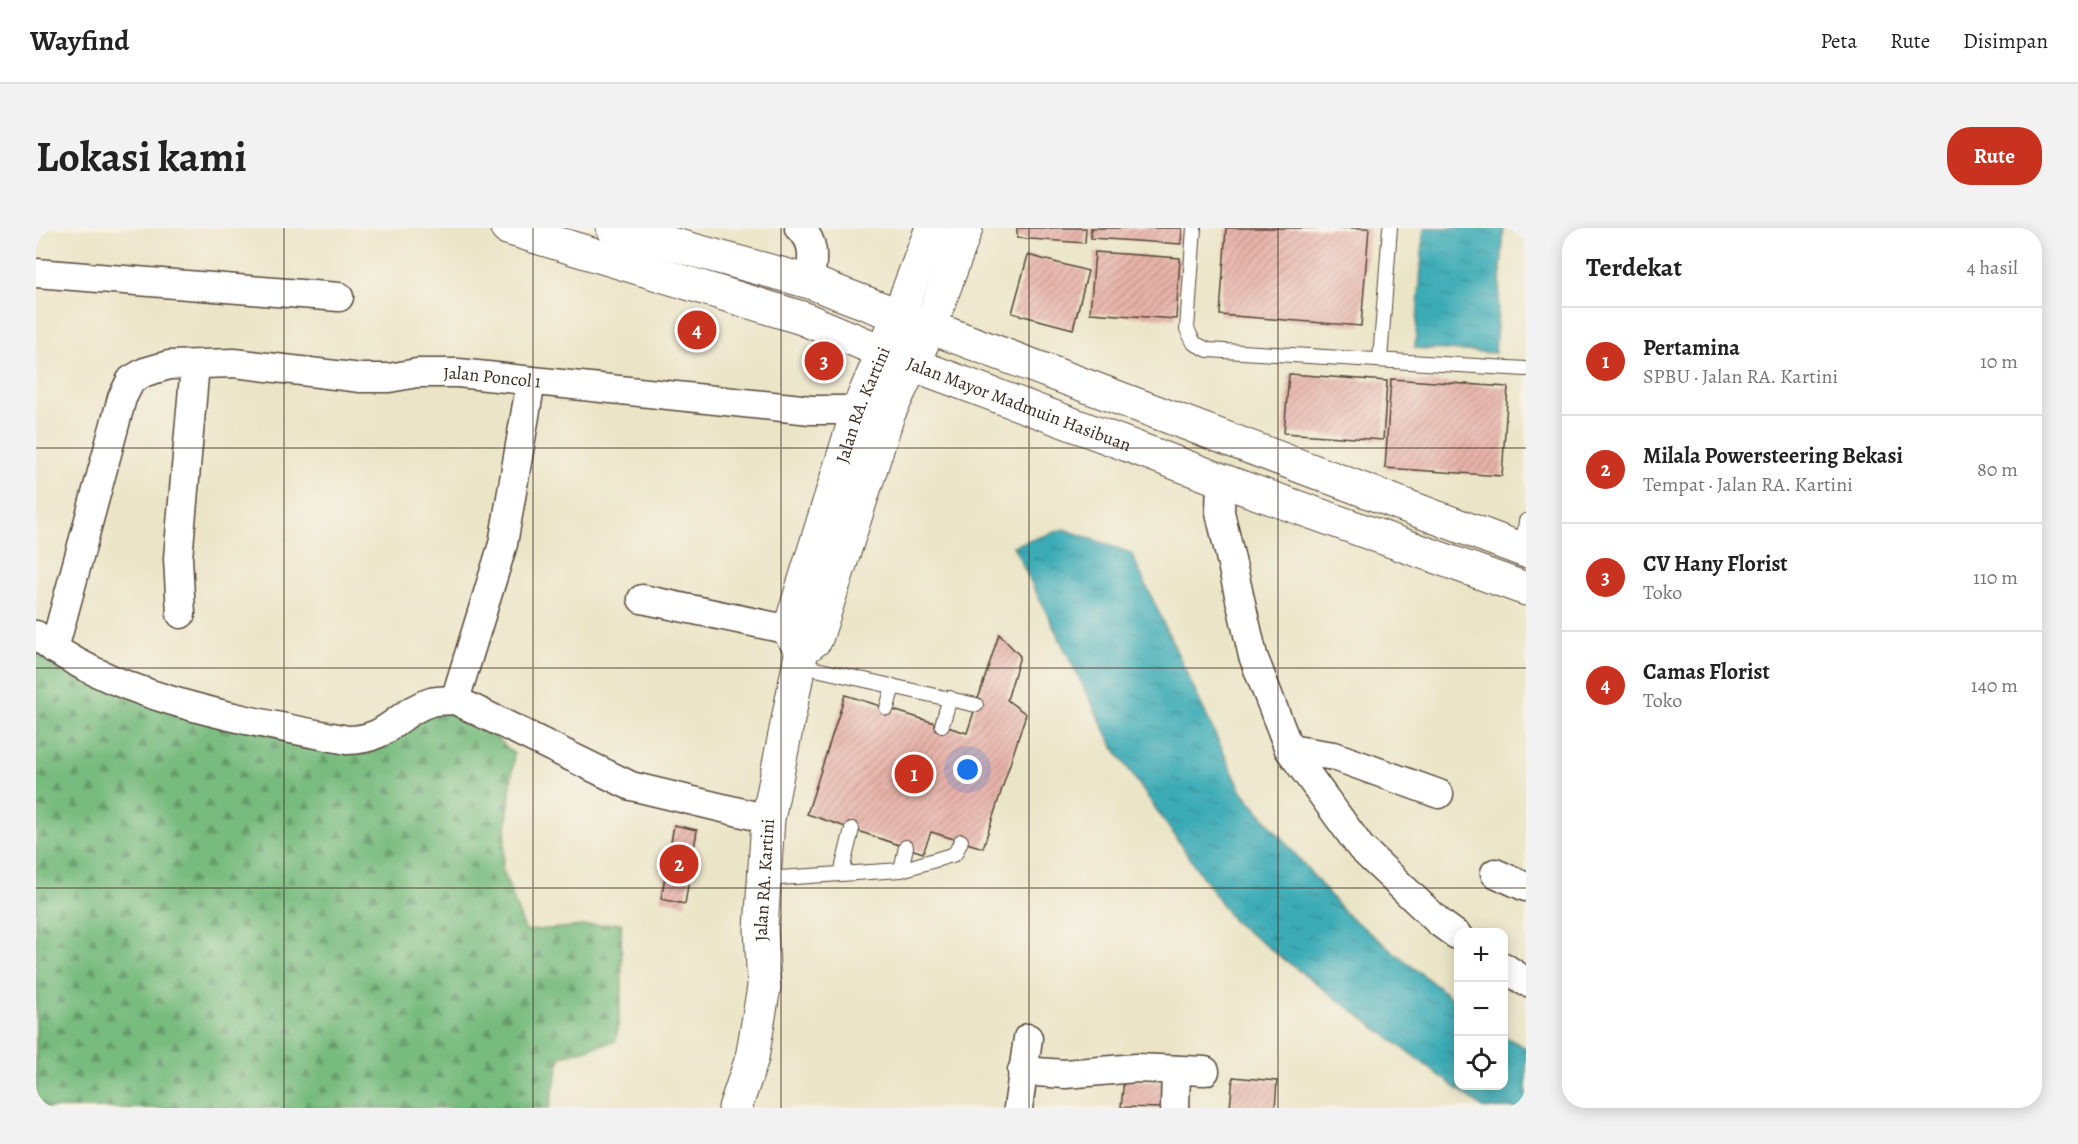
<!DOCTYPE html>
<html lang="id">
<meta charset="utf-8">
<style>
:root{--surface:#fff;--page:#f2f2f2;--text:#222;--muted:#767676;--line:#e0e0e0;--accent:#c8321e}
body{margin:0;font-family:Alegreya,serif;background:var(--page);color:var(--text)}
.controls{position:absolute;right:18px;bottom:18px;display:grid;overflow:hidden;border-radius:12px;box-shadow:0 3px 15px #0003}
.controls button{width:54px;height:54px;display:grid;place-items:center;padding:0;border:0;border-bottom:2px solid var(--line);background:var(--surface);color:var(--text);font:30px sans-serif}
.you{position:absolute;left:932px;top:542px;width:21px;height:21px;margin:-15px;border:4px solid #fff;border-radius:50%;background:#1a73e8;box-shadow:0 0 0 9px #1a73e833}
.badge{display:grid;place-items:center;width:39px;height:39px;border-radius:50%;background:var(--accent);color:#fff;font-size:20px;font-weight:700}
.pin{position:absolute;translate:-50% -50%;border:3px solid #fff;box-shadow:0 2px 6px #0006}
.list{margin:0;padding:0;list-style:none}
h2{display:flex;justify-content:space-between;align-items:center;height:78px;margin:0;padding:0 24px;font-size:26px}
h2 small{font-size:20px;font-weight:400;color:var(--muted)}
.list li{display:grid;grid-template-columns:39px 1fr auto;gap:18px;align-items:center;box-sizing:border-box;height:108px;padding:0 24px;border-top:2px solid var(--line)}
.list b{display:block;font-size:22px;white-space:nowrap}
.list p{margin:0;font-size:20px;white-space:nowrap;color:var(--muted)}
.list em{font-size:20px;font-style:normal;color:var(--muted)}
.icon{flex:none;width:33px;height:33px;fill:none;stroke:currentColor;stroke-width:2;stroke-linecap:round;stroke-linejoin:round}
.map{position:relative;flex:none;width:1490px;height:880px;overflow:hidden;border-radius:24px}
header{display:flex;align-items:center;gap:36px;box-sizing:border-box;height:84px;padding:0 30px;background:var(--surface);border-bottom:2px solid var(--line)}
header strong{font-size:28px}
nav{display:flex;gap:33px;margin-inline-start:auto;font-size:21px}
.intro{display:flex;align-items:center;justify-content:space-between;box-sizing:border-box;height:144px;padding:0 36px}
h1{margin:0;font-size:42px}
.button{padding:15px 27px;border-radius:24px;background:var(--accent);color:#fff;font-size:21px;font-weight:700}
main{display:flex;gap:36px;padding:0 36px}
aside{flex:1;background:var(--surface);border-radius:24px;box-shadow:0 3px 15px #0003}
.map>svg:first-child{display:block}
</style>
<header>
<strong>Wayfind</strong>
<nav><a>Peta</a><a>Rute</a><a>Disimpan</a></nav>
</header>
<div class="intro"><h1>Lokasi kami</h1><a class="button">Rute</a></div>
<main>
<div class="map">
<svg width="1490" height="880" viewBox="0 0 1490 880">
<defs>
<pattern id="forest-firs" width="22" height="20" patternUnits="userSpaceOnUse" patternTransform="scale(1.5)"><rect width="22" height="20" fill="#77bb7e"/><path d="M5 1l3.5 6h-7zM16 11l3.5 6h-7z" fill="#639867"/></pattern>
<pattern id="water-ripples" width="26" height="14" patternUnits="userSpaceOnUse" patternTransform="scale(1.5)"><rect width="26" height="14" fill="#3aabb6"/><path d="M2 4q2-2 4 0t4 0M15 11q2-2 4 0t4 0" fill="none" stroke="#328b93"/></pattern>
<pattern id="building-hatch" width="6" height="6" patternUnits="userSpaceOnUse" patternTransform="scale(1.5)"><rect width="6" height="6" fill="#e8b3aa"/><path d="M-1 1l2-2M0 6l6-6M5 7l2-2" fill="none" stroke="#bd928a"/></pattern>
</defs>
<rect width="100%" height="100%" fill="#f7f3e8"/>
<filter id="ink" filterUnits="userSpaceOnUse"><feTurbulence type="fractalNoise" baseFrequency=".0167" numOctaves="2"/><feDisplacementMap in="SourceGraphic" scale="12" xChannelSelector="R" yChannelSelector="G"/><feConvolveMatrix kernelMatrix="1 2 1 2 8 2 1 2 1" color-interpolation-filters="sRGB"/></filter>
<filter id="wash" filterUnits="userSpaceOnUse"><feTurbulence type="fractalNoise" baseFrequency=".008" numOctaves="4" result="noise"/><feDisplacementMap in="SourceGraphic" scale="24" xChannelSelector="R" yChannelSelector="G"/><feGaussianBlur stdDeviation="1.35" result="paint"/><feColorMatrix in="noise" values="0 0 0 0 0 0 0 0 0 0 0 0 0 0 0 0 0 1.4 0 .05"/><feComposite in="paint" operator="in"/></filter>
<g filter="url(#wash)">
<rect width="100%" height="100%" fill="#ebe5c7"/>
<path fill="url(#forest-firs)" stroke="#59724e" stroke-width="1.5" d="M 0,407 L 18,422 L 311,512 L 419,472 L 478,526 L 466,640 L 489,703 L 585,695 L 586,762 L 580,813 L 525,828 L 513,880 L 0,880 Z"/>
<g fill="url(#water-ripples)" stroke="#3a6a6a" stroke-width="1.5">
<path d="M 1388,0 L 1468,0 L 1459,125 L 1379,120 Z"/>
<path d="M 1028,301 L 1095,325 L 1205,562 L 1308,684 L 1422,775 L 1422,858 L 1468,858 L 1468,808 L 1490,820 L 1490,880 L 1447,880 L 1197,693 L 1078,520 L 977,318 Z"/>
</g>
<g id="blocks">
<g fill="url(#building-hatch)">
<path d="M 981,0 L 1050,0 L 1049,15 L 981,10 Z"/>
<path d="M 1055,0 L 1146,0 L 1145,16 L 1055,10 Z"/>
<path d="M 1190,0 L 1333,0 L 1325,98 L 1184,87 Z"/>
<path d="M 1059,24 L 1144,30 L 1140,91 L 1054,85 Z"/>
<path d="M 992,27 L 1052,43 L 1037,101 L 976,85 Z"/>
<path d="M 1253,146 L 1351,153 L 1347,212 L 1248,205 Z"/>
<path d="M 1355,151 L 1472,159 L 1466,248 L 1349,240 Z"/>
<path d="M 963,406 L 984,428 L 971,472 L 990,486 L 947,620 L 895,604 L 887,625 L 771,586 L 809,467 L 931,505 Z"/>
<path d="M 638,597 L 661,602 L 649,676 L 625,671 Z"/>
<path d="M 1197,849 L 1241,853 L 1239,880 L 1194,880 Z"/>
<path d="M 1088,851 L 1128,855 L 1126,880 L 1085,879 Z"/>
</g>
</g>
</g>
<g filter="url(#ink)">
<use href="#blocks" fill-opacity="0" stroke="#554637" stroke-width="1.5"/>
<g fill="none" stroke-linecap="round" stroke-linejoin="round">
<defs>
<g id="lane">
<path d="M 1158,0 L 1151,101 L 1158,115 L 1172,122 L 1490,141"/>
<path d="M 1344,132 L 1354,0"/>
<path d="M 1486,321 L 1490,293"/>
<path d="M 762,437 L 940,477"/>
<path d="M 851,480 L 857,458"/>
<path d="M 906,497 L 914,470"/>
<path d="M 865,642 L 870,619"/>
<path d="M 805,646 L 816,601"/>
<path d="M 728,651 L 865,642 L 919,626 L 925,613"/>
</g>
<g id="street">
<path d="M 763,0 C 781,14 776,34 774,54"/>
<path d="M 0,45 L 303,69"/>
<path d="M 1185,252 L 1184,284 L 1217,428 L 1253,521 L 1325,620 L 1404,695 L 1422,708"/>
<path d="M 606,371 L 740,399 L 775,409"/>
<path d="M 145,386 L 142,330 L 159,137"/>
<path d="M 0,407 C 77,471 214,493 311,512 C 354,512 361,484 395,474 C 402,472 412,473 419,472 L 595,558 L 732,591"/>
<path id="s1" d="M 18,421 L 86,170 L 95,152 L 109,144 L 133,137 L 198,135 L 325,150 L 353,150 L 381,145 L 422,145 L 775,182 L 822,182"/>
<path d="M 419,472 L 467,316 L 495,153"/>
<path d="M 1253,521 L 1298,528 L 1403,566"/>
<path d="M 1459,645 L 1490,659"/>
<path d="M 1468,739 L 1490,754"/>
<path d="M 986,843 L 1029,846 L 1100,840 L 1169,843"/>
<path d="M 982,880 L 992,810"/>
<path d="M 1139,880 L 1140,842"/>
</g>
<g id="primary">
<path id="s2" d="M 471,0 L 766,90 L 876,136 L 1185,252 L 1490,361"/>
<path d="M 577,0 L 774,54 L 1490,323"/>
<path id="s3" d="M 766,422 L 753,403 L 822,182 L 863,87 L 896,0"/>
<path id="s4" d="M 699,880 L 716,830 L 728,759 L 725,701 L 732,591 L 766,422 L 780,411 L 852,187 L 894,99 L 930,0"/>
</g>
</defs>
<use href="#lane" stroke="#554637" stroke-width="16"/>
<use href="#street" stroke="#554637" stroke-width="31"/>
<use href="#primary" stroke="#554637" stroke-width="35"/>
<use href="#lane" stroke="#fff" stroke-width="14"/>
<use href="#street" stroke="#fff" stroke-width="28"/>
<use href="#primary" stroke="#fff" stroke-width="33"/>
</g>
</g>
<path fill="none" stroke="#3b2a1e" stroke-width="1.5" stroke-opacity="0.55" d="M 248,0 L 248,880M 497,0 L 497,880M 745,0 L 745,880M 993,0 L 993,880M 1242,0 L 1242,880M 0,220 L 1490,220M 0,440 L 1490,440M 0,660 L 1490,660"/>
<g text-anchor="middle" stroke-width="4.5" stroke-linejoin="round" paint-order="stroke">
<g font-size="18" fill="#3b2a1e" stroke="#f7f3e8">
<text dy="6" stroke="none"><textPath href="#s1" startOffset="646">Jalan Poncol 1</textPath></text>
<text dy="6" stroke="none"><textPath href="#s2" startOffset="542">Jalan Mayor Madmuin Hasibuan</textPath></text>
<text dy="6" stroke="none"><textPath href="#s3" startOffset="261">Jalan RA. Kartini</textPath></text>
<text dy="6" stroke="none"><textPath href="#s4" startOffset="232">Jalan RA. Kartini</textPath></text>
</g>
</g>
</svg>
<div class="controls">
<button>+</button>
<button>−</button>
<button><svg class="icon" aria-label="locate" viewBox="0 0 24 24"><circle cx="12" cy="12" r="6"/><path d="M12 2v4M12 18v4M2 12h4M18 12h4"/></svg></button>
</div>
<div class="you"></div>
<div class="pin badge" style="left:878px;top:546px">1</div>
<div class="pin badge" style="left:643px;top:636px">2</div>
<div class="pin badge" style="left:788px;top:133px">3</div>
<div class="pin badge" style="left:661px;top:102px">4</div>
</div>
<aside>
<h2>Terdekat<small>4 hasil</small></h2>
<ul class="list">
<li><span class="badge">1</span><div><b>Pertamina</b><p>SPBU · Jalan RA. Kartini</p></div><em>10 m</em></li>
<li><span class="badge">2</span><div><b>Milala Powersteering Bekasi</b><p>Tempat · Jalan RA. Kartini</p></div><em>80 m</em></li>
<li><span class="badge">3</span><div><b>CV Hany Florist</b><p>Toko</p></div><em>110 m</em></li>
<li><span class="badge">4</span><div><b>Camas Florist</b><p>Toko</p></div><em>140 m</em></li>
</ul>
</aside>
</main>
